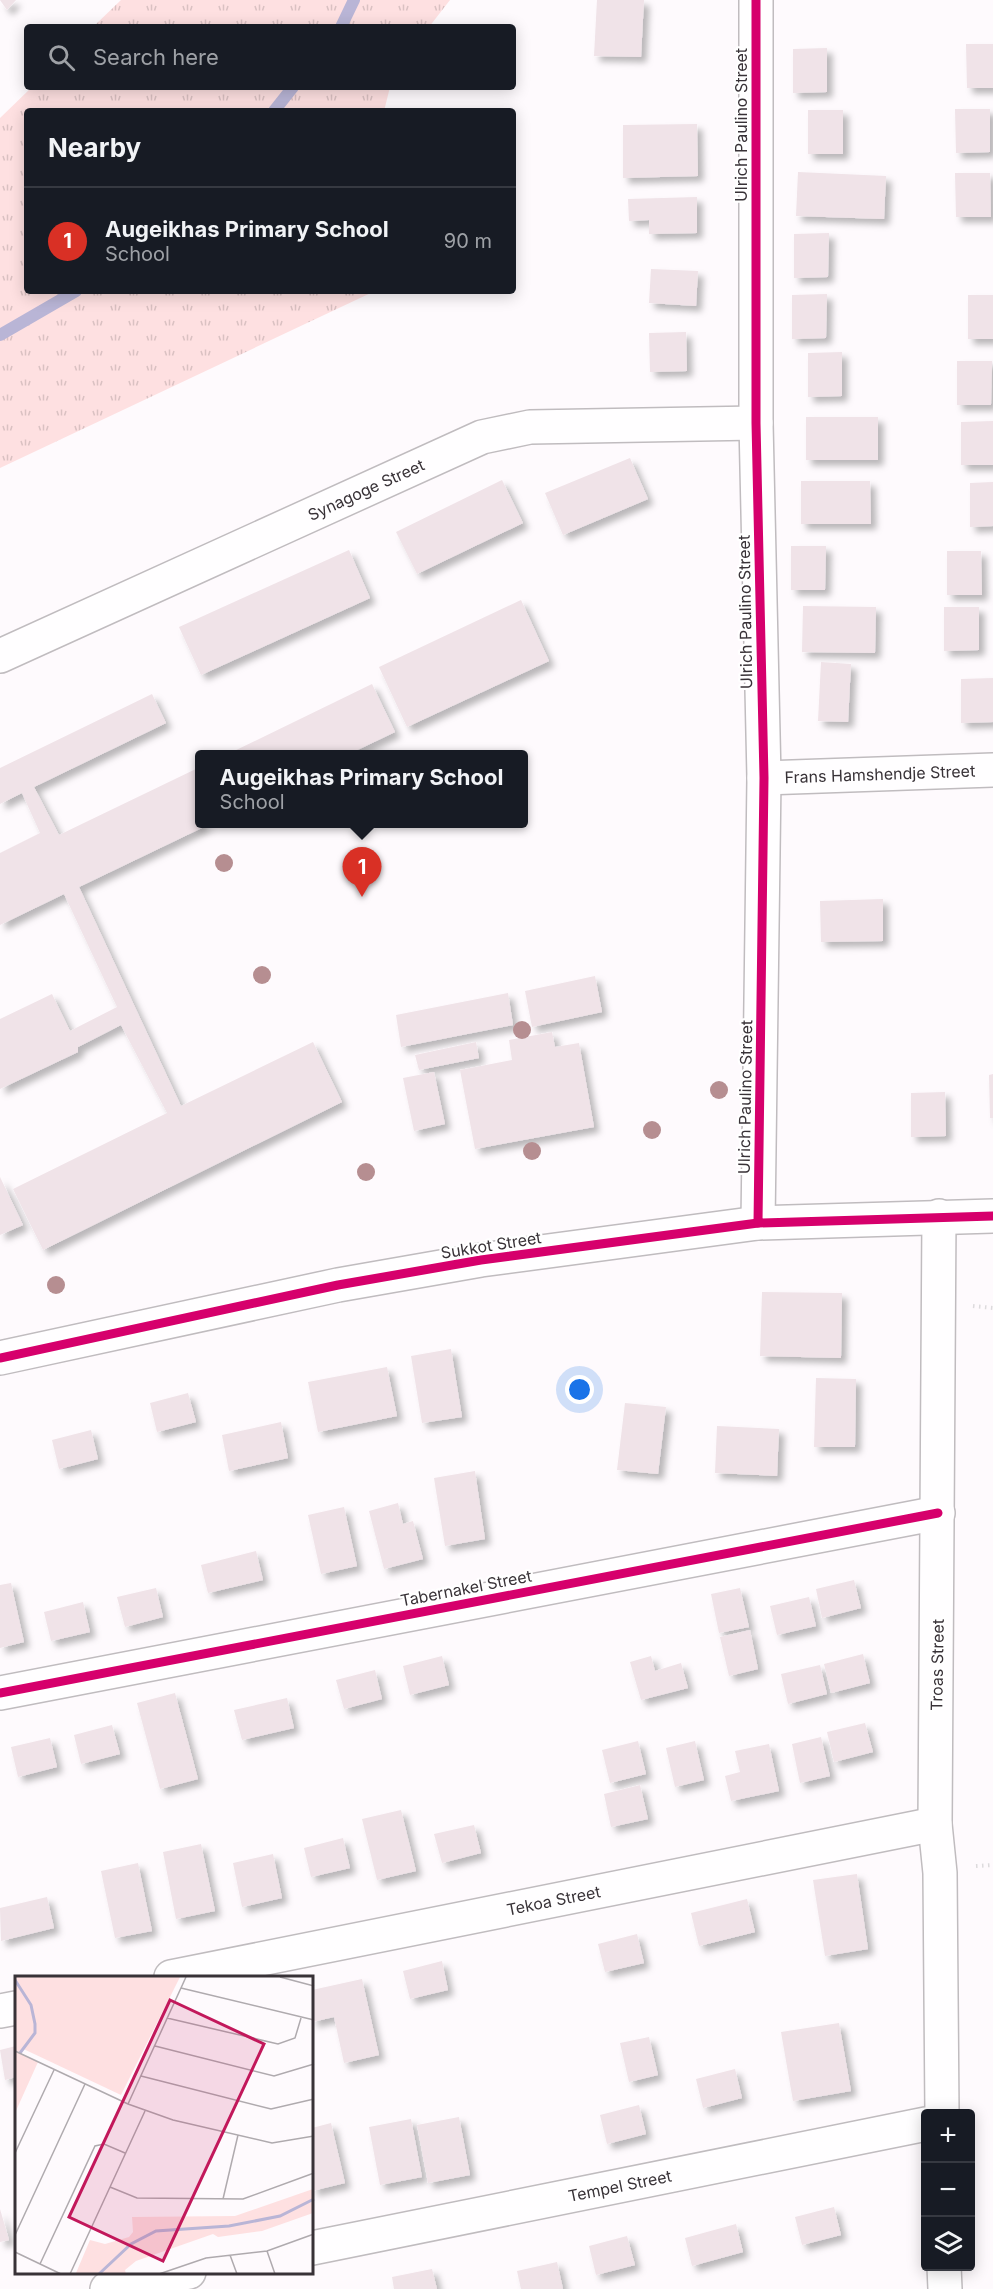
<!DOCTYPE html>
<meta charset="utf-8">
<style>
:root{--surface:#171b24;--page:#242831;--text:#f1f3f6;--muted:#9ea1a6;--line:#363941;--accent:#d93025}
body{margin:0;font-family:Inter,sans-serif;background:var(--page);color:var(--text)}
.controls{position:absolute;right:18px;bottom:18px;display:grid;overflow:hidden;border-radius:6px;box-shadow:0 3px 15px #0003}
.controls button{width:54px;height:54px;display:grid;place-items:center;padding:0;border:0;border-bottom:2px solid var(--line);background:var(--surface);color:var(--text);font:30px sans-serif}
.you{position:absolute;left:580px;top:1390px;width:21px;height:21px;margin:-15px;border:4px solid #fff;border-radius:50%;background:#1a73e8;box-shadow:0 0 0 9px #1a73e833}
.badge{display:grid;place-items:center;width:39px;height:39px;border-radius:50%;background:var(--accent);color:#fff;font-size:20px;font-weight:700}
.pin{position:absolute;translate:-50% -50px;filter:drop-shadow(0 2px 3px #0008)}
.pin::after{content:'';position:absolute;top:32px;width:21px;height:18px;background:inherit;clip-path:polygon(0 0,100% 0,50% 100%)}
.popup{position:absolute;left:195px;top:750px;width:333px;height:78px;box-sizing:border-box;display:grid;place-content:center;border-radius:6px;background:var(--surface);filter:drop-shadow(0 2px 4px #0005);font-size:20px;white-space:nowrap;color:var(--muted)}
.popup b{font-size:22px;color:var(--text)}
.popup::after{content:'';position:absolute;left:50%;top:100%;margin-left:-12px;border:12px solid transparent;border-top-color:var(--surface)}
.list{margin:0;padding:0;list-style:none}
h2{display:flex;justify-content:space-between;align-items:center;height:78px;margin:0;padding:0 24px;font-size:26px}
h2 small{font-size:20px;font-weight:400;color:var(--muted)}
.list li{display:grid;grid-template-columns:39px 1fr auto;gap:18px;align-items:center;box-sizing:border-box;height:108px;padding:0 24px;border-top:2px solid var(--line)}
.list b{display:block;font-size:22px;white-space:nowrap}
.list p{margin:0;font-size:20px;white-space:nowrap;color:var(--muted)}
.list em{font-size:20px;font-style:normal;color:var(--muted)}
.icon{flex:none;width:33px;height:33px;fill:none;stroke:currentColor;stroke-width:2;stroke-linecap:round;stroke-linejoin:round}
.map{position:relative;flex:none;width:993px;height:2289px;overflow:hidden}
.search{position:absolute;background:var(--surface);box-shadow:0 3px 15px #0003;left:24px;top:24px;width:492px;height:66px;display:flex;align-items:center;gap:15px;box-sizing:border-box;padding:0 21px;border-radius:6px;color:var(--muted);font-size:22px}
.panel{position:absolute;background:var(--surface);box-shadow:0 3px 15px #0003;left:24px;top:108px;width:492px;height:186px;border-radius:6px}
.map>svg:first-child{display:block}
</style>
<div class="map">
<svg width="993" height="2289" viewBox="0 0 993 2289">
<defs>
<pattern id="grass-tufts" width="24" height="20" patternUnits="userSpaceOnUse" patternTransform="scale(1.5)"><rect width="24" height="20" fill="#fee0e1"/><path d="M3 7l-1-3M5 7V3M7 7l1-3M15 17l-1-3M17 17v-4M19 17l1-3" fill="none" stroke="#dac1c2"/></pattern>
<filter id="shadow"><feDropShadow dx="5.5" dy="5.5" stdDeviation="3" flood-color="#0004"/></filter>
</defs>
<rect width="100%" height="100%" fill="#fefafd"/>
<g fill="url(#grass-tufts)">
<path d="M 121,0 L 450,0 L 429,27 L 93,27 Z"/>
<path d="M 32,87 L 390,87 L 384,111 L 27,111 L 27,291 L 375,291 L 0,468 L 0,118 Z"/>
</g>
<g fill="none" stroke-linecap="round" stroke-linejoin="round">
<g stroke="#b9b5d6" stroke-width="12">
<path d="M 341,27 L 354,0"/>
<path d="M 274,111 L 293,87"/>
<path d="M 0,335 L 76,291"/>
</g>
</g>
<g fill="#f0e3e8" filter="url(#shadow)">
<path d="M 0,0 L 16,0 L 7,10 Z"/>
<path d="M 597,0 L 644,0 L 641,57 L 594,56 Z"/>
<path d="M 966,44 L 993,44 L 993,88 L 967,88 Z"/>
<path d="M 827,48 L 827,92 L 793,93 L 793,49 Z"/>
<path d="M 955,109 L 990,109 L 990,152 L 956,153 Z"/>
<rect x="808" y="110" width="35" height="44"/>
<path d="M 697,124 L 698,176 L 623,178 L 623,125 Z"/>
<path d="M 798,172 L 886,176 L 884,219 L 796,216 Z"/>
<path d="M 955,173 L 990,173 L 991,217 L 956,217 Z"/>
<path d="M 697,197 L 697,233 L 649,234 L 649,220 L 629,221 L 628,199 Z"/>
<path d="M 829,233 L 828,277 L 794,278 L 794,234 Z"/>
<path d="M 651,269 L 698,271 L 696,306 L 649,303 Z"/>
<path d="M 827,294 L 826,338 L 792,339 L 792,295 Z"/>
<rect x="968" y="295" width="25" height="44"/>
<path d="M 686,332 L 687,371 L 650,372 L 649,333 Z"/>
<path d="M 842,352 L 842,396 L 808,397 L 808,353 Z"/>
<path d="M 957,361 L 992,361 L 991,405 L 957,405 Z"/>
<rect x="806" y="417" width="72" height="43"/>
<path d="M 993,421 L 993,465 L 961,465 L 961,422 Z"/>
<path d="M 630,458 L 648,499 L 563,535 L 545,493 Z"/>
<path d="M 502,480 L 523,523 L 417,574 L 396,532 Z"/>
<path d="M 801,481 L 870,481 L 871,524 L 801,524 Z"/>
<path d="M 993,482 L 993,526 L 970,527 L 970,483 Z"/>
<path d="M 791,546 L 826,546 L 825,590 L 791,590 Z"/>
<path d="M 349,550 L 370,598 L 201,675 L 179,627 Z"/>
<path d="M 947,551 L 981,551 L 982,595 L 947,595 Z"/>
<path d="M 521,600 L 549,661 L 407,727 L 379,667 Z"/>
<path d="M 803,606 L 876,607 L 875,653 L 802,652 Z"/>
<path d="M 944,607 L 979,607 L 979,650 L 944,651 Z"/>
<path d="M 821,662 L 851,664 L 848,722 L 818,721 Z"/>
<path d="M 993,678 L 993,722 L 961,723 L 961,679 Z"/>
<path d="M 372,684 L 395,732 L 349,754 L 228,754 Z"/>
<path d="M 152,694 L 166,723 L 34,787 L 59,835 L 200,767 L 200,824 L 210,824 L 79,887 L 181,1106 L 313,1042 L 342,1102 L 43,1250 L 13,1189 L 167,1113 L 121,1025 L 78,1047 L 78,1052 L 0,1089 L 0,1019 L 52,994 L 70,1031 L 117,1007 L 64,894 L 0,925 L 0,853 L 40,833 L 22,793 L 0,804 L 0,768 Z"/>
<path d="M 883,899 L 883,941 L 821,942 L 820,901 Z"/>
<path d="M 595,976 L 602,1012 L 532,1027 L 525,991 Z"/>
<path d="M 508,993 L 513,1025 L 401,1047 L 396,1015 Z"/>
<path d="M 552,1032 L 555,1047 L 579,1043 L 594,1127 L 475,1149 L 460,1070 L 512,1060 L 509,1040 Z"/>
<path d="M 476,1042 L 479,1058 L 419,1070 L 415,1055 Z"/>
<path d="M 434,1072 L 445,1124 L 414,1131 L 403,1078 Z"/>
<path d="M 993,1074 L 993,1118 L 990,1118 L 989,1075 Z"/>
<path d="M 945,1092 L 946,1136 L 911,1137 L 911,1093 Z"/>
<path d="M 0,1177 L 23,1225 L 0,1235 Z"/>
<path d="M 762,1292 L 842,1293 L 841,1358 L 760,1356 Z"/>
<path d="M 451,1349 L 462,1417 L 422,1423 L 411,1356 Z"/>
<path d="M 387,1367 L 397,1416 L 318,1432 L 308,1382 Z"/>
<path d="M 816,1378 L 856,1379 L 855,1447 L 814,1447 Z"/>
<path d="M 188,1393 L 196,1422 L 157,1432 L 150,1403 Z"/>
<path d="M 625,1403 L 666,1407 L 658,1474 L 617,1470 Z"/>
<path d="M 281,1422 L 288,1458 L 229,1471 L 222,1435 Z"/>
<path d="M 717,1426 L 779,1429 L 777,1476 L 715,1473 Z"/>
<path d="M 91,1430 L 98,1459 L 59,1469 L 52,1440 Z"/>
<path d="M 475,1471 L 485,1539 L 445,1546 L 434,1478 Z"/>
<path d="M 398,1503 L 403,1524 L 413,1521 L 423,1559 L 384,1569 L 369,1511 Z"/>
<path d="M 344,1507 L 357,1566 L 321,1574 L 308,1515 Z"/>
<path d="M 256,1551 L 263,1580 L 208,1593 L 201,1565 Z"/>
<path d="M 854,1580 L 861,1608 L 822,1618 L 816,1589 Z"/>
<path d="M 11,1583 L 24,1642 L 0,1648 L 0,1585 Z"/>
<path d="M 156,1588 L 163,1617 L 125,1627 L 117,1597 Z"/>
<path d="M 740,1588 L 749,1627 L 719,1633 L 711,1594 Z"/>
<path d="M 809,1597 L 816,1626 L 777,1635 L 770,1606 Z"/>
<path d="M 83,1602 L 90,1632 L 51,1641 L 44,1612 Z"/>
<path d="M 750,1630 L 758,1669 L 729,1676 L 720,1637 Z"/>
<path d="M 863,1654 L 870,1683 L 831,1693 L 824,1664 Z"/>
<path d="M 442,1656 L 449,1685 L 410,1695 L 403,1666 Z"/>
<path d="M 651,1656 L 655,1671 L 681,1663 L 688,1688 L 641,1700 L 630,1662 Z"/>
<path d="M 820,1665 L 827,1694 L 788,1704 L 781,1674 Z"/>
<path d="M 375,1670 L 382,1699 L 344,1709 L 336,1680 Z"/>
<path d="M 175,1693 L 198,1779 L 160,1789 L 137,1703 Z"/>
<path d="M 287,1698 L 294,1728 L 242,1740 L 234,1710 Z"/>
<path d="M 865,1723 L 873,1752 L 834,1762 L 827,1732 Z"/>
<path d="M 112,1725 L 120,1754 L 81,1764 L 74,1735 Z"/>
<path d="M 821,1737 L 830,1776 L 800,1783 L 792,1744 Z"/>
<path d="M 50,1738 L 57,1767 L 18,1777 L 11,1747 Z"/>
<path d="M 638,1741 L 646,1774 L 610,1783 L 602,1750 Z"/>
<path d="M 695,1741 L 704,1780 L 675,1787 L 666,1748 Z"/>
<path d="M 769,1744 L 779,1791 L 731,1801 L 725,1776 L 740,1772 L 735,1751 Z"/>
<path d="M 640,1785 L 648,1819 L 611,1827 L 604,1794 Z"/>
<path d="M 401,1810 L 416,1871 L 377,1880 L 362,1819 Z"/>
<path d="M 474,1825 L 481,1853 L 442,1863 L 434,1834 Z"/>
<path d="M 343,1838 L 350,1868 L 311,1877 L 304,1848 Z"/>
<path d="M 201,1844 L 215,1911 L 176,1919 L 163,1852 Z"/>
<path d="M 273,1854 L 282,1898 L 242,1907 L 233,1863 Z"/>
<path d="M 138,1863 L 152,1931 L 115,1938 L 101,1871 Z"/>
<path d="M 857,1874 L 868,1949 L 825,1956 L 813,1880 Z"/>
<path d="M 47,1897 L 54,1928 L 1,1941 L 0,1908 Z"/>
<path d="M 747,1899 L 755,1932 L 699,1946 L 691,1913 Z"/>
<path d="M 637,1934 L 644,1963 L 605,1972 L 598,1944 Z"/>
<path d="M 442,1961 L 448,1990 L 410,1999 L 403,1971 Z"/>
<path d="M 362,1979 L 379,2055 L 344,2063 L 334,2017 L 312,2022 L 312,1990 Z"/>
<path d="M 839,2023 L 851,2091 L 793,2101 L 781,2032 Z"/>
<path d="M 649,2037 L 658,2075 L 629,2082 L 620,2043 Z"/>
<path d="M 16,2046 L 16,2077 L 5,2080 L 0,2050 Z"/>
<path d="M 735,2069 L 742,2098 L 703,2108 L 696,2079 Z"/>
<path d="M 639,2105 L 646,2134 L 607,2144 L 600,2115 Z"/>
<path d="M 459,2117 L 470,2175 L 428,2183 L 417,2125 Z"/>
<path d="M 411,2119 L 422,2177 L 380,2185 L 369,2127 Z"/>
<path d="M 331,2123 L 345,2183 L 312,2191 L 312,2128 Z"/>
<path d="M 834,2207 L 841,2235 L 802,2245 L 795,2217 Z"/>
<path d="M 0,2209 L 9,2240 L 0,2242 Z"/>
<path d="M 736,2224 L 743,2252 L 692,2266 L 685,2238 Z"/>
<path d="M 627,2236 L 635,2265 L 596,2275 L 589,2246 Z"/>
<path d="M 557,2262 L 563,2289 L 521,2289 L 517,2271 Z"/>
<path d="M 432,2269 L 437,2289 L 394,2289 L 392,2277 Z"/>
</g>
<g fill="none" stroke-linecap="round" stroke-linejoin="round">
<defs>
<g id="minor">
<path d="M 756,0 L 756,423 L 764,778 L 758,1223"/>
<path id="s1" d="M 0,656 L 482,437 L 530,427 L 756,423"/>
<path id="s2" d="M 764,778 L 993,770"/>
<path d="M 939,1216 L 935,1824 L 940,1873 L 942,2114"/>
<path d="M 0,1358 L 338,1285 L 481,1260 L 758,1223 L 993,1216"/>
<path d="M 0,1693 L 938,1513"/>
<path id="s3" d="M 171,1977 L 935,1824"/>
<path d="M 0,2011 L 16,2008"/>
<path id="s4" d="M 312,2248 L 926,2124"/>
<path d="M 944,2266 L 945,2289"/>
<path d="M 107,2289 L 189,2272"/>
</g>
</defs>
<use href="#minor" stroke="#c0bcbf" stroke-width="36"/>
<g stroke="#dddbdd" stroke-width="4" stroke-dasharray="1.5 4.5" stroke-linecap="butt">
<path d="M 973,1306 L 993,1308"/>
<path d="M 976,1866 L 993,1865"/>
</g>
<use href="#minor" stroke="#fffeff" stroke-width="33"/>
<defs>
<g id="cycleway">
<path d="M 756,0 L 756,423 L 764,778 L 758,1223"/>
<path d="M 0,1358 L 338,1285 L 481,1260 L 758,1223 L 993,1216"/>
<path d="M 0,1693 L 938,1513"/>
</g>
</defs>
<use href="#cycleway" stroke="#fff" stroke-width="13"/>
<use href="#cycleway" stroke="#d6006c" stroke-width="9"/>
</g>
<g fill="#b68e91">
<circle cx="224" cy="863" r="9"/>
<circle cx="262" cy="975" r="9"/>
<circle cx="522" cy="1030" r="9"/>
<circle cx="719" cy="1090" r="9"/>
<circle cx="652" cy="1130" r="9"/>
<circle cx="532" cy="1151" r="9"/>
<circle cx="366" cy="1172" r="9"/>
<circle cx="56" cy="1285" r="9"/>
</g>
<g text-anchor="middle" stroke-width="4.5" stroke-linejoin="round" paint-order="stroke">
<g font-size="16" fill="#383237" stroke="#fff">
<text transform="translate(741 125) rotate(-90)" y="6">Ulrich Paulino Street</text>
<text dy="6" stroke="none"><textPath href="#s1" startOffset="402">Synagoge Street</textPath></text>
<text transform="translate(745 612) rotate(-91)" y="6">Ulrich Paulino Street</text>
<text dy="6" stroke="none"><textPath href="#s2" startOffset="116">Frans Hamshendje Street</textPath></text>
<text transform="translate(745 1097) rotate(-89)" y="6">Ulrich Paulino Street</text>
<text transform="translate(491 1245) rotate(-9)" y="6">Sukkot Street</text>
<text transform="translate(466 1588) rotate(-11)" y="6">Tabernakel Street</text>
<text transform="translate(937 1665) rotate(-89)" y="6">Troas Street</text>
<text dy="6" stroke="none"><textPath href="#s3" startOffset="390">Tekoa Street</textPath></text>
<text dy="6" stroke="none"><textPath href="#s4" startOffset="314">Tempel Street</textPath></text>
</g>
</g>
<g transform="translate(15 1976)">
<rect width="298" height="298" fill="#fefafd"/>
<path d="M 0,4 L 20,57 L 5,77 L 23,86 L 0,137 ZM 298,213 L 298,237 L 247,255 L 203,261 L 198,258 L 121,285 L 110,294 L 111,298 L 61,297 L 75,264 L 90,268 L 114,261 L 118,256 L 117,241 L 220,240 Z" fill="#fee0e1"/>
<path d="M 0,1 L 165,1 L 106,119 L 0,69 Z" fill="#fee0e1"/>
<path fill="none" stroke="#b9b5d6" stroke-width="3" d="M 0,4 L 16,29 L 20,48 L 20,57 L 5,77M 84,298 L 116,268 L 141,255 L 214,250 L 265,240 L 299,223"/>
<path fill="none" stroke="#afaaae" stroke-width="1.5" d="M 265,1 L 299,10M 166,12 L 299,44M 152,42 L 263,68 L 280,62 L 286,42M 140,70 L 259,100 L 299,88M 0,75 L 113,128 L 158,144 L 257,167 L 299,160M 126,100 L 256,133 L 299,123M 113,128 L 171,1M 0,177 L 39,94M 95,211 L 122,222 L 228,223 L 299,197M 208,223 L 223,159M 0,259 L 70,108M 252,275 L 260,298M 0,276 L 46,298M 215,279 L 222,298M 25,288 L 80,170 L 89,168 L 110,177M 55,298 L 130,135M 144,298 L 191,282 L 252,275 L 299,258"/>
<path fill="#c2185b" fill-opacity="0.15" stroke="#c2185b" stroke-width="3" d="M 155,24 L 249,68 L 148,285 L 54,241 Z"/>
<rect width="298" height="298" fill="none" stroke="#383237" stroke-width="3"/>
</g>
</svg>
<div class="controls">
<button>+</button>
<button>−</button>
<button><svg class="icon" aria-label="layers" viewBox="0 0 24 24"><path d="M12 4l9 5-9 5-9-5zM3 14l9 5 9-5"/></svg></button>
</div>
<div class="you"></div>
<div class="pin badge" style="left:362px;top:897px">1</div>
<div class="popup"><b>Augeikhas Primary School</b>School</div>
<div class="search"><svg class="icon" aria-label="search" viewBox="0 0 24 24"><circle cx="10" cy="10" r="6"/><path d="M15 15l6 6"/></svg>Search here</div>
<section class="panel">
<h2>Nearby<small></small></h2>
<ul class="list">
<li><span class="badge">1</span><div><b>Augeikhas Primary School</b><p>School</p></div><em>90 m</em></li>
</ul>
</section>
</div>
